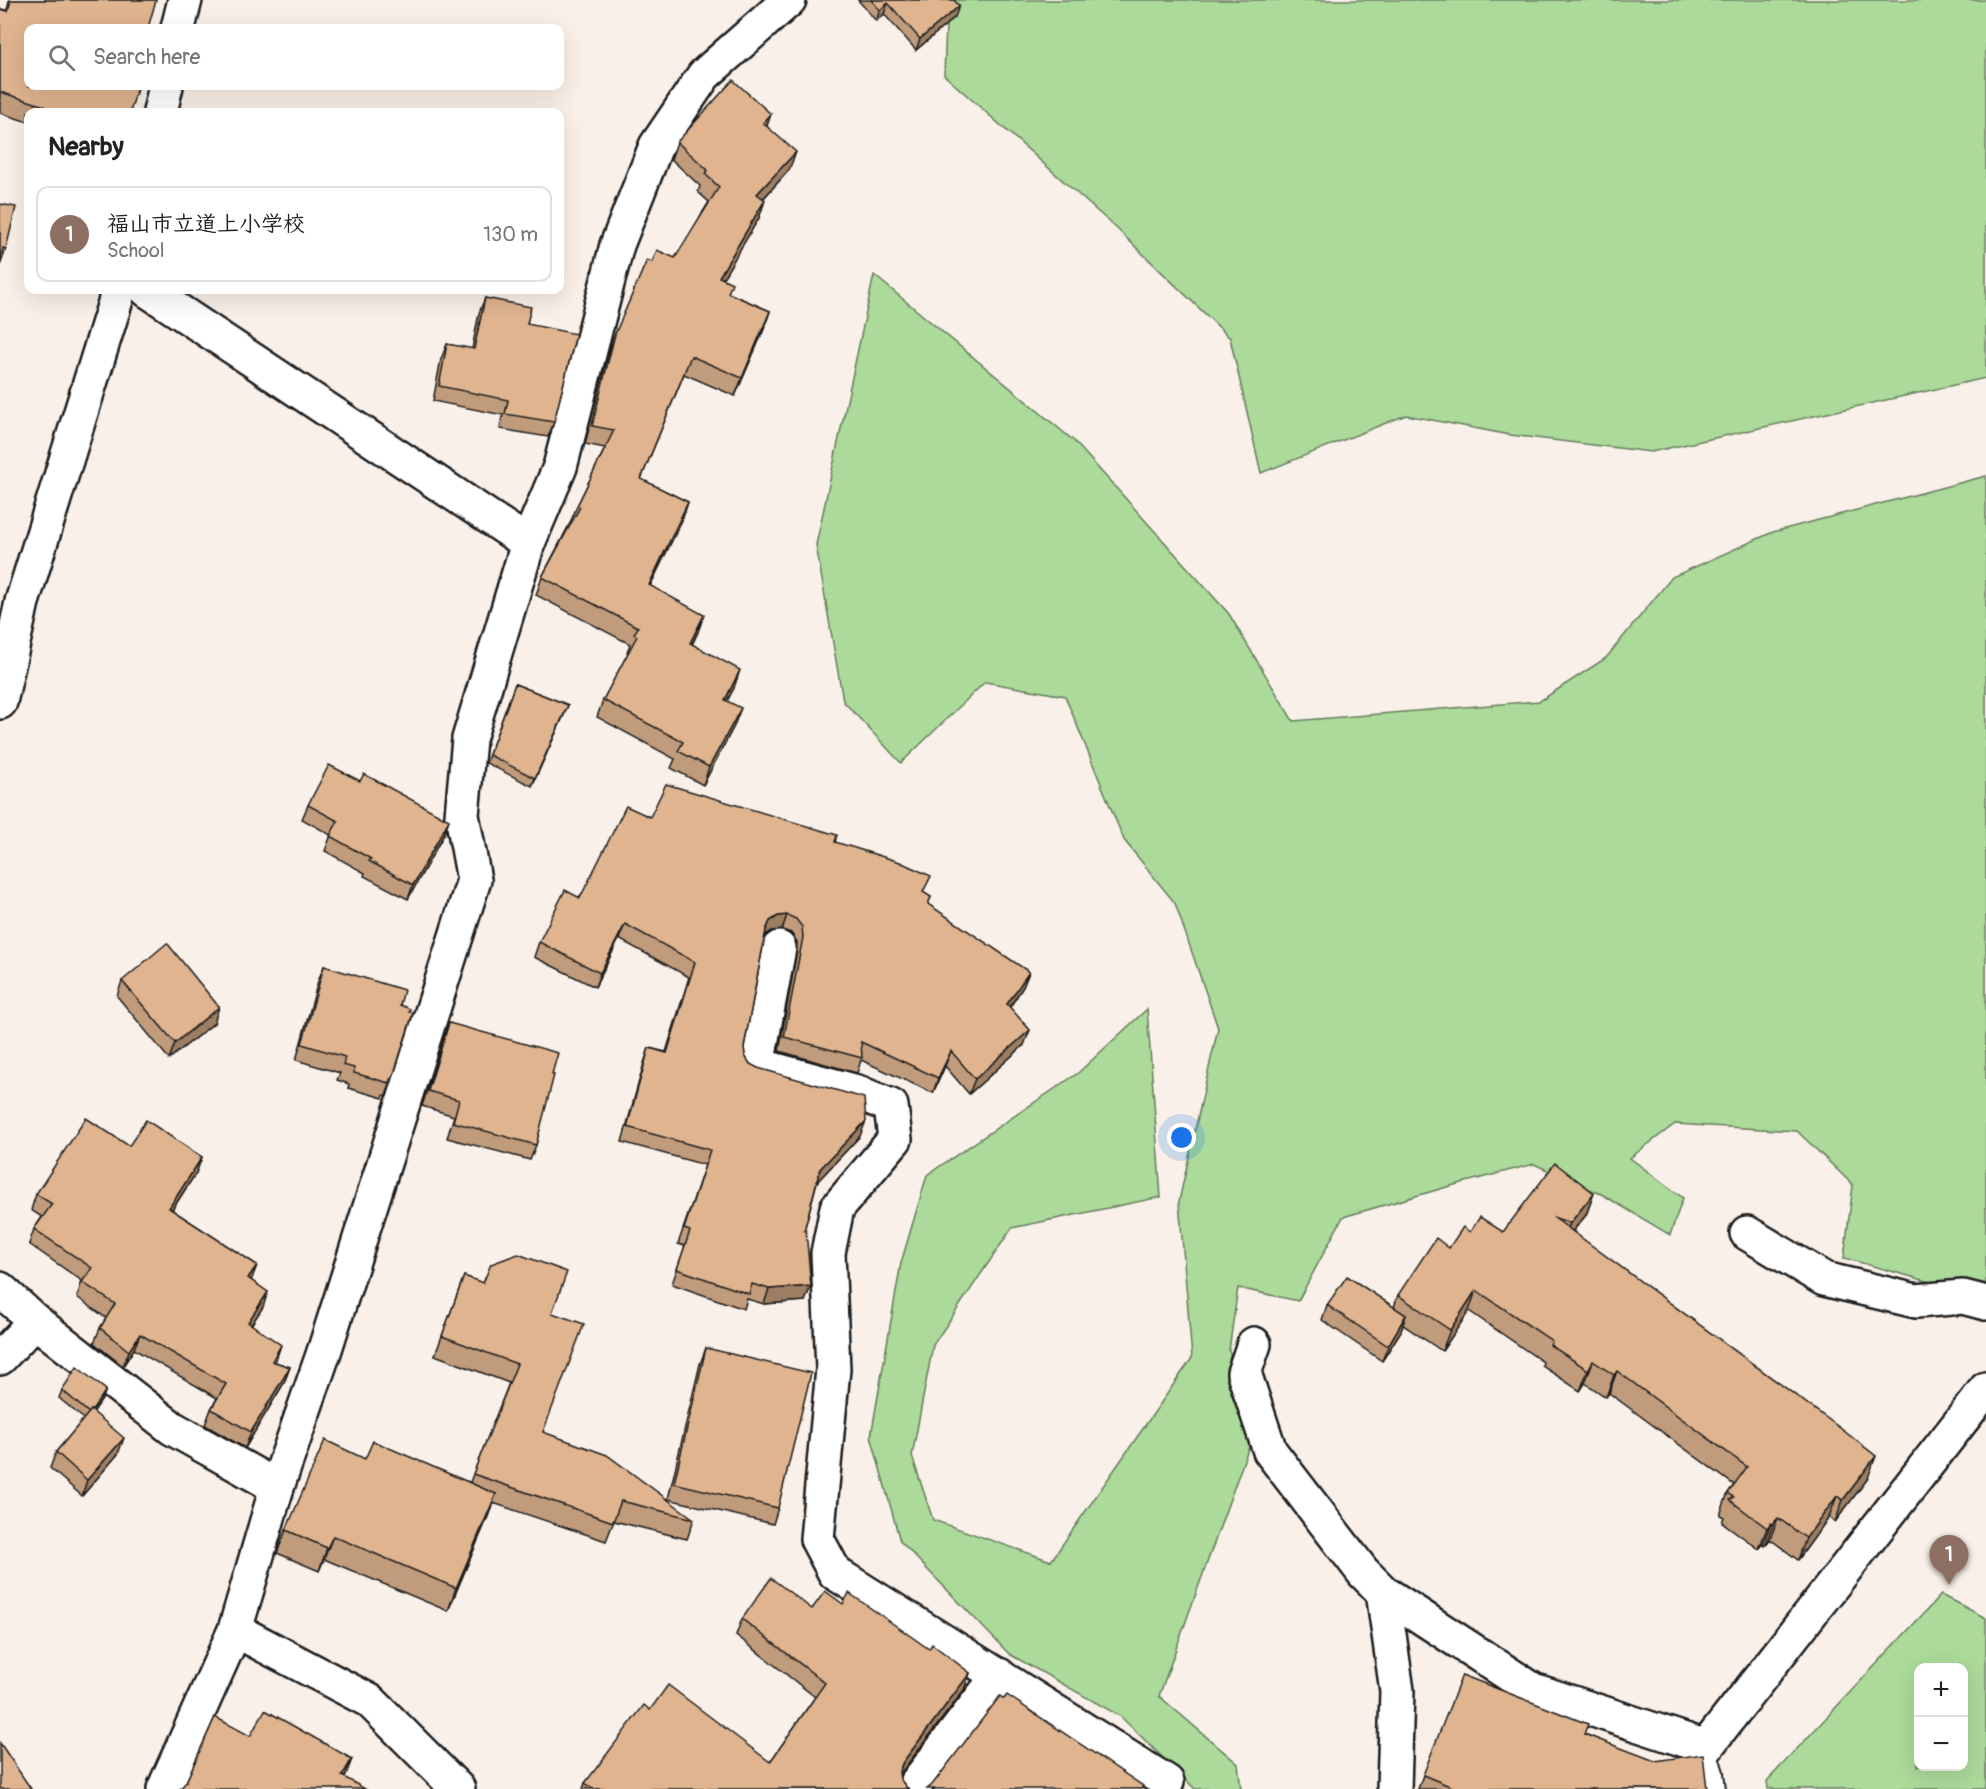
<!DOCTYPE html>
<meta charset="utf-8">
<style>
:root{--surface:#fff;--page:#f2f2f2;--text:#222;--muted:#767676;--line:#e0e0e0;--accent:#111827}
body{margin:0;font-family:Pangolin,"Klee One",sans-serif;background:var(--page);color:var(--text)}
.controls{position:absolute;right:18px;bottom:18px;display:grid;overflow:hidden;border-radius:12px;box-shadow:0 6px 24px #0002}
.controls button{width:54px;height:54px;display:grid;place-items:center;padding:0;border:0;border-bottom:2px solid var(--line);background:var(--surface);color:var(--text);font:30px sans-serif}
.you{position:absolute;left:1182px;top:1138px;width:21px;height:21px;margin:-15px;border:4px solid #fff;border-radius:50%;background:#1a73e8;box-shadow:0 0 0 9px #1a73e833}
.badge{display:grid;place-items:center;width:39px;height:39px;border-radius:50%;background:var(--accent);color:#fff;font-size:20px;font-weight:700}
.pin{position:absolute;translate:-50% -50px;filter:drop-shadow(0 2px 3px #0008)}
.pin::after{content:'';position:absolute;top:32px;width:21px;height:18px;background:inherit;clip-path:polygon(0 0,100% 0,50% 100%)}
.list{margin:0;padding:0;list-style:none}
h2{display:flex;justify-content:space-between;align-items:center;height:78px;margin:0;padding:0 24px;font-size:26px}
h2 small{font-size:20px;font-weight:400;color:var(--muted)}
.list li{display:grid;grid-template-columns:39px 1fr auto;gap:18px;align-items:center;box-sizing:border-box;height:96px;margin:0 12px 12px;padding:0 12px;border:2px solid var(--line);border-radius:12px}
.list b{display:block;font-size:22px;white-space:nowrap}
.list p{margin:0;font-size:20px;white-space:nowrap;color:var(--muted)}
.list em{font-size:20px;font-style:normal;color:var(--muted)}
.icon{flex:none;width:33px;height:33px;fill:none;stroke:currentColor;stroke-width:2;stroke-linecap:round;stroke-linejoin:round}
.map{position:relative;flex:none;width:1986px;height:1789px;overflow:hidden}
.search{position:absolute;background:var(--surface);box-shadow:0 6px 24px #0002;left:24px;top:24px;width:540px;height:66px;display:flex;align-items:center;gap:15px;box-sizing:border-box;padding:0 21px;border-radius:12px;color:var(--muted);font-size:22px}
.panel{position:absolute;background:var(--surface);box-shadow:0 6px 24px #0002;left:24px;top:108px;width:540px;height:186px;border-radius:12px}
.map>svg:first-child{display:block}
</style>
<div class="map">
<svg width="1986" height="1789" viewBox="0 0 1986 1789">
<rect width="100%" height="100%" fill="#f9f0e9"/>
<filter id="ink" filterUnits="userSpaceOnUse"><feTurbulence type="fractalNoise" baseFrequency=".0167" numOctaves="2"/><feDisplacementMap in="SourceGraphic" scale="12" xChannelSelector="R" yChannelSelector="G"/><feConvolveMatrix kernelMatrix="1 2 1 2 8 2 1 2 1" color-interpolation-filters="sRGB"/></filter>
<g filter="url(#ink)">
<g fill="#abda9a" stroke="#647b5b" stroke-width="1.5" fill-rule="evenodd">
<path d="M 947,0 L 1986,0 L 1986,378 L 1651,452 L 1510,435 L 1406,415 L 1261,473 L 1230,338 L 1115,227 L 944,75 Z"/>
<path d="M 874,275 L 1074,441 L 1229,614 L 1293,721 L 1540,701 L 1606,658 L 1672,577 L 1773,532 L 1986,476 L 1986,1290 L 1934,1283 L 1844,1258 L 1853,1185 L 1797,1131 L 1675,1124 L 1630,1158 L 1683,1198 L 1670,1235 L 1603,1195 L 1534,1164 L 1447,1187 L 1343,1217 L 1298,1301 L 1238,1288 L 1229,1350 L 1252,1438 L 1159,1696 L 1238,1764 L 1241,1789 L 1195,1789 L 1120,1716 L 1009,1654 L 900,1541 L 871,1436 L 901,1263 L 927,1175 L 1078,1073 L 1147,1009 L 1161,1197 L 1012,1228 L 933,1345 L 912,1456 L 933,1520 L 1051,1561 L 1192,1358 L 1179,1201 L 1218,1028 L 1175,903 L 1124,840 L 1065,696 L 985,682 L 901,763 L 843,701 L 816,545 Z"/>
<path d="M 1941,1595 L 1986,1618 L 1986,1789 L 1768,1789 L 1767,1781 ZM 1918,1668 L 1964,1668 L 1964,1766 L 1918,1766 Z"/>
</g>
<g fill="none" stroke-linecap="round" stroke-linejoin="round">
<defs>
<path id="service" d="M 1706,1747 L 1714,1773 L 1716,1789"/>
<g id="minor">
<path d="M 178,28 L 185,0"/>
<path d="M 160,112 L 166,86"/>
<path d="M 147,290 L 528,543"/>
<path d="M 0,702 L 22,602 L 119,290"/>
<path d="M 779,948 L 757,1065 L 857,1092 L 891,1106 L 895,1139 L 837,1208 L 828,1253 L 833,1369 L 817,1539 L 835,1573 L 1167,1782"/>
<path d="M 1747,1233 L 1824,1279 L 1916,1301 L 1963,1297 L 1986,1303"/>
<path d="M 0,1289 L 35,1321 L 172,1428 L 277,1487"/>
<path d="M 1254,1344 L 1244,1373 L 1270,1451 L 1363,1572 L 1383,1592"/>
<path d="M 0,1358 L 35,1321"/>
<path d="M 235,1630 L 370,1701 L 458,1789"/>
<path d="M 164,1789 L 235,1630 L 277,1487 L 324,1352 L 474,880 L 462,815 L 469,739 L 528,543 L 560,467 L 617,245 L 656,146 L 704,75 L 789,0"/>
<path d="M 912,1789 L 999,1675"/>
<path d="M 1394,1789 L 1397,1691 L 1383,1592 L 1533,1690 L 1706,1747 L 1986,1389"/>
</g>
</defs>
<use href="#service" stroke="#1c1c1c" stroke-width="22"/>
<use href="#minor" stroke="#1c1c1c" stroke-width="38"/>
<use href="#service" stroke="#fff" stroke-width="18"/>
<use href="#minor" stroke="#fff" stroke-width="33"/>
</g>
<g fill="#c09b7b" stroke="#1c1c1c" stroke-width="1.5">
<path d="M 9,0 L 156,0 L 28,28 L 130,112 L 28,112 L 28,122 L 0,113 L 0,9 L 7,10 Z"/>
<path d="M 858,0 L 954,0 L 955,17 L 916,50 L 884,14 L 876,21 Z"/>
<path d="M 771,114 L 767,126 L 789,170 L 763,199 L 765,200 L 759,218 L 722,278 L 728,293 L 770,311 L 764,329 L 735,396 L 684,374 L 641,479 L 688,502 L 682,520 L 650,586 L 698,632 L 692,645 L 734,688 L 727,701 L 734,726 L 703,785 L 671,768 L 675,759 L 597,717 L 603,700 L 628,653 L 627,652 L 630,644 L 536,595 L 542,577 L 570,523 L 577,506 L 605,448 L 585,444 L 609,352 L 615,334 L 652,262 L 675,258 L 709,202 L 698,192 L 700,186 L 671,159 L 677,142 Z"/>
<path d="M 0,204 L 6,249 L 0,266 Z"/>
<path d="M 485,298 L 527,324 L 554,422 L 548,437 L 500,429 L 503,415 L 433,401 L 441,359 L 447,344 L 472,349 L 479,313 Z"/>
<path d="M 515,684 L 568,705 L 532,786 L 486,763 Z"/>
<path d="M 308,805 L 444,834 L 408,899 L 364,876 L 365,873 L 325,851 L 331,835 L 302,819 Z"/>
<path d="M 650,817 L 835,842 L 931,897 L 928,904 L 1029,972 L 1023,987 L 1010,1007 L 1024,1045 L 969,1094 L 945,1066 L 933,1093 L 861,1060 L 857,1073 L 779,1051 L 797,951 L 797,942 L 791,933 L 782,930 L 772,931 L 765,936 L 744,1047 L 745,1056 L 750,1064 L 860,1136 L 817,1182 L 804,1231 L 811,1286 L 805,1301 L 764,1304 L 747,1299 L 744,1309 L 672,1284 L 685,1246 L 678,1244 L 705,1165 L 622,1142 L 644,1063 L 649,1048 L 666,1052 L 689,977 L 619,939 L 595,987 L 534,957 L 539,942 Z"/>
<path d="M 324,966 L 400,1005 L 392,1080 L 386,1095 L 384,1095 L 383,1098 L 348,1088 L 349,1084 L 337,1080 L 340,1073 L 296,1060 L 318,981 Z"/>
<path d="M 122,981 L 214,1023 L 169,1059 L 117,996 Z"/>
<path d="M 449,1023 L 552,1074 L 536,1145 L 530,1160 L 447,1138 L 454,1116 L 422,1106 Z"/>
<path d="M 129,1146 L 202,1157 L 196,1173 L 172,1210 L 257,1265 L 251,1280 L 263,1307 L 251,1325 L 276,1360 L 275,1362 L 290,1367 L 284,1383 L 245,1448 L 205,1425 L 211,1409 L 217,1398 L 134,1349 L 123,1366 L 94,1343 L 100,1328 L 106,1318 L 77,1297 L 82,1281 L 29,1244 L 34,1229 L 42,1217 L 31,1210 L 36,1194 Z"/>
<path d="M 1594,1193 L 1586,1215 L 1573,1231 L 1868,1478 L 1835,1522 L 1829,1517 L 1798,1560 L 1770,1539 L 1765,1546 L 1763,1544 L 1759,1549 L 1722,1522 L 1724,1517 L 1720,1515 L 1728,1493 L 1734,1485 L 1609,1393 L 1606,1397 L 1585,1383 L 1580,1391 L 1542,1366 L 1543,1362 L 1469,1311 L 1442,1351 L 1403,1325 L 1401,1331 L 1382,1361 L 1322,1320 L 1327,1305 L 1394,1307 L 1398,1295 L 1449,1248 L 1470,1232 L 1503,1232 Z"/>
<path d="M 464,1276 L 552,1313 L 543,1432 L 694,1519 L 687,1539 L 614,1521 L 606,1541 L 493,1503 L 448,1611 L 324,1559 L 319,1571 L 277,1553 L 286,1530 L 365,1459 L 470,1482 L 509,1383 L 435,1355 Z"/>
<path d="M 706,1348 L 778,1508 L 773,1524 L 668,1499 L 700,1364 Z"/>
<path d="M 62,1390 L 103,1398 L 93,1412 L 118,1454 L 82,1496 L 50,1468 L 56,1452 L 84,1419 L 59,1398 Z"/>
<path d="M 843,1604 L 929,1649 L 970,1673 L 964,1690 L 900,1774 L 900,1779 L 907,1788 L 910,1789 L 583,1789 L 585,1783 L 650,1710 L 770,1762 L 815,1697 L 736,1635 L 742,1619 L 812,1609 Z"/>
<path d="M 1585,1734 L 1707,1789 L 1418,1789 L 1423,1775 Z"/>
</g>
<g fill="#9c7e64" stroke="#1c1c1c" stroke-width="1.5">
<path d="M 888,3 L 884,14 L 876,21 L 880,10 Z"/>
<path d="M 959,6 L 955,17 L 916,50 L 920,39 Z"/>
<path d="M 771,114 L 764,132 L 763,123 Z"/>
<path d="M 796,152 L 789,170 L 751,212 L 757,194 Z"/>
<path d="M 765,200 L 759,218 L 713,295 L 719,277 Z"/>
<path d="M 770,311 L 764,329 L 735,396 L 742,378 Z"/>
<path d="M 688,502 L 682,520 L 642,603 L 649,585 Z"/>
<path d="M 704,615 L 698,632 L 683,661 L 690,643 Z"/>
<path d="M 740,670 L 734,688 L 718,718 L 725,700 Z"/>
<path d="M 568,705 L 565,713 L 532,786 L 535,778 Z"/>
<path d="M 741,708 L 734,726 L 703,785 L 709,767 Z"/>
<path d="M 449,820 L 444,834 L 408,899 L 413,885 Z"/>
<path d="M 787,915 L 782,930 L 772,931 L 764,936 L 766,930 L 770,921 L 778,916 Z"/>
<path d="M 625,924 L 619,939 L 595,987 L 600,973 Z"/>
<path d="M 1029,972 L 1023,987 L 1001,1019 L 1007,1004 Z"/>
<path d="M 219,1007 L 214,1023 L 169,1059 L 175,1043 Z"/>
<path d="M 1030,1030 L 1024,1045 L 969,1094 L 975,1079 Z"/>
<path d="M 951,1051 L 945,1066 L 933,1093 L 938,1078 Z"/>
<path d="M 866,1121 L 860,1136 L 815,1184 L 820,1169 Z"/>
<path d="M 202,1157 L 196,1173 L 163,1223 L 169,1208 Z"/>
<path d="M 1594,1193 L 1586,1215 L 1562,1244 L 1570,1223 Z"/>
<path d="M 257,1265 L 251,1281 L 248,1278 Z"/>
<path d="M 811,1286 L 805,1301 L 764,1304 L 769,1289 Z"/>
<path d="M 1476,1290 L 1469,1311 L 1442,1351 L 1450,1330 Z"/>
<path d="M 268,1292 L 263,1307 L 242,1338 L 248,1322 Z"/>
<path d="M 1406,1315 L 1401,1331 L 1382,1361 L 1388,1346 Z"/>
<path d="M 140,1334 L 134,1349 L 123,1366 L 129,1351 Z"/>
<path d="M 281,1345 L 276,1360 L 266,1377 L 272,1361 Z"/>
<path d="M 1593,1361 L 1585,1383 L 1580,1391 L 1588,1370 Z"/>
<path d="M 290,1367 L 284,1383 L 245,1448 L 251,1432 Z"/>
<path d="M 1617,1371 L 1609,1393 L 1606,1397 L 1614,1375 Z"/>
<path d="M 106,1390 L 103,1398 L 87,1422 L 90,1414 Z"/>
<path d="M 124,1438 L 118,1454 L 82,1496 L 87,1480 Z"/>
<path d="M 1876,1456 L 1868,1478 L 1835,1522 L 1843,1500 Z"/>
<path d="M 496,1494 L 488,1517 L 448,1611 L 456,1588 Z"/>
<path d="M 1837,1496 L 1829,1517 L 1798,1560 L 1806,1538 Z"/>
<path d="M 1778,1518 L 1770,1539 L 1765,1546 L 1773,1524 Z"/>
<path d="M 1771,1523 L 1763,1544 L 1759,1549 L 1767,1528 Z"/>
<path d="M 333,1536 L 324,1559 L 319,1571 L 327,1548 Z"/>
<path d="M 970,1673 L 964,1690 L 897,1778 L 903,1762 Z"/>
<path d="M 352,1759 L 346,1775 L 338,1789 L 342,1776 Z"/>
</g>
<g fill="#dfb48f" stroke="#1c1c1c" stroke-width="1.5">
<path d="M 11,0 L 156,0 L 148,28 L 28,28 L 28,86 L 138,86 L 130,112 L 53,112 L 44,110 L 45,106 L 0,92 L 0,9 L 8,11 Z"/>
<path d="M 871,0 L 954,0 L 959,6 L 920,39 L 888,3 L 880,10 Z"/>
<path d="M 733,80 L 771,114 L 763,123 L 796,152 L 757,194 L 765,200 L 719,277 L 732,283 L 728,293 L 770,311 L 742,378 L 691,356 L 641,479 L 688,502 L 649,585 L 704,615 L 690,643 L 740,670 L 725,700 L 741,708 L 709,767 L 678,751 L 683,742 L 603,700 L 637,636 L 634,634 L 638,627 L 542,577 L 580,507 L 577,506 L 614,430 L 592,426 L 615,334 L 647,260 L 652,262 L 657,250 L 675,258 L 719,187 L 705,174 L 708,170 L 677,142 Z"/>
<path d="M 0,204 L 16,207 L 6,249 L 3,248 L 0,263 Z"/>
<path d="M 485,298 L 531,307 L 527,324 L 576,334 L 554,422 L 505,414 L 508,400 L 439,386 L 447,344 L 474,349 Z"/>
<path d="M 515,684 L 568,705 L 535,778 L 489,755 Z"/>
<path d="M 329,765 L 360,781 L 364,774 L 449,820 L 413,885 L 369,861 L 371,859 L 330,836 L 338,821 L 308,805 Z"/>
<path d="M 666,784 L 837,835 L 835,842 L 900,862 L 931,876 L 923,892 L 931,897 L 928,904 L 1029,972 L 1007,1004 L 1030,1030 L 975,1079 L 951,1051 L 938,1078 L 861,1042 L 862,1058 L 784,1037 L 803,937 L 802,927 L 796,919 L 787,915 L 778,916 L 770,921 L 766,930 L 744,1047 L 745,1056 L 750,1064 L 758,1068 L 864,1098 L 866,1121 L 820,1169 L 804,1231 L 806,1231 L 811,1286 L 769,1289 L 752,1284 L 749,1294 L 677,1269 L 690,1231 L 684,1229 L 710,1150 L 627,1127 L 649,1048 L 667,1053 L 695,962 L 625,924 L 600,973 L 539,942 L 565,890 L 580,898 L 626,806 L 650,817 Z"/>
<path d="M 167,943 L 219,1007 L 175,1043 L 122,981 Z"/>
<path d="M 324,966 L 404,990 L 400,1005 L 410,1009 L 409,1012 L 413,1013 L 392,1080 L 390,1079 L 389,1083 L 354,1073 L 354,1068 L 343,1065 L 345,1057 L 302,1044 Z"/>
<path d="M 449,1023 L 558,1053 L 552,1074 L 554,1075 L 536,1145 L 453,1122 L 459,1100 L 428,1091 Z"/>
<path d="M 86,1118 L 129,1146 L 146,1120 L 202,1157 L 169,1208 L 257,1265 L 248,1278 L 268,1292 L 248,1322 L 281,1345 L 272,1361 L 290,1367 L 251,1432 L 211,1409 L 226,1384 L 140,1334 L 129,1351 L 100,1328 L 115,1304 L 82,1282 L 92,1268 L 34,1229 L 52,1204 L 36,1194 Z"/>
<path d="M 1555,1163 L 1594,1193 L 1570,1223 L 1553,1217 L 1840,1428 L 1876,1456 L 1843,1500 L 1837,1496 L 1806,1538 L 1778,1518 L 1773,1524 L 1771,1523 L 1767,1528 L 1730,1500 L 1734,1497 L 1728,1493 L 1747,1467 L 1617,1371 L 1614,1375 L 1593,1361 L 1588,1370 L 1550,1345 L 1552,1341 L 1476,1290 L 1450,1330 L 1398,1295 L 1436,1238 L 1449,1248 L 1463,1227 L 1470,1232 L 1480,1217 L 1503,1232 Z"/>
<path d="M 518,1254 L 567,1272 L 552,1313 L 584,1324 L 543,1432 L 607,1455 L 694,1519 L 621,1501 L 613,1522 L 473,1474 L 517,1364 L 442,1336 L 464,1276 L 483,1283 L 491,1264 Z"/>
<path d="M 1347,1276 L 1406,1315 L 1388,1346 L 1327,1305 Z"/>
<path d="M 706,1348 L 811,1373 L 778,1508 L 674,1483 Z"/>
<path d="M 77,1367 L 106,1390 L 92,1411 L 91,1410 L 89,1413 L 62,1390 Z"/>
<path d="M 91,1410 L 124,1438 L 87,1480 L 56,1452 Z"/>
<path d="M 325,1440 L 365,1459 L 373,1441 L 496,1494 L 456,1588 L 333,1536 L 327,1548 L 286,1530 Z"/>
<path d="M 771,1578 L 812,1609 L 825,1591 L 843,1604 L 849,1593 L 929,1649 L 932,1644 L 970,1673 L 903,1762 L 899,1771 L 900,1779 L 907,1788 L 910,1789 L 594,1789 L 585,1783 L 644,1705 L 650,1710 L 668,1685 L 770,1762 L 825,1683 L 742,1619 Z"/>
<path d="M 1462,1675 L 1588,1724 L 1584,1734 L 1655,1761 L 1703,1754 L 1707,1789 L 1457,1789 L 1423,1775 Z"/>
<path d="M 1007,1695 L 1143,1786 L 1141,1789 L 927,1789 L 932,1785 L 1000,1696 L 1004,1699 Z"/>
<path d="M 265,1710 L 352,1759 L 342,1776 L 365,1789 L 217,1789 L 215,1788 L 215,1789 L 180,1789 L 186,1782 L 215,1717 L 250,1736 Z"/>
<path d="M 0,1743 L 31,1789 L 0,1789 Z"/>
</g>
</g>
</svg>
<div class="controls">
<button>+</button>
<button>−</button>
</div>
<div class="you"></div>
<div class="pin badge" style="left:1949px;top:1585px;background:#8d6e63">1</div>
<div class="search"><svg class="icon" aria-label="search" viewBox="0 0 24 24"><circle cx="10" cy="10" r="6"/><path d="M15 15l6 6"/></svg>Search here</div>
<section class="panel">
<h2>Nearby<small></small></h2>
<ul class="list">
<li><span class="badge" style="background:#8d6e63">1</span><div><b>福山市立道上小学校</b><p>School</p></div><em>130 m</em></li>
</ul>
</section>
</div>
